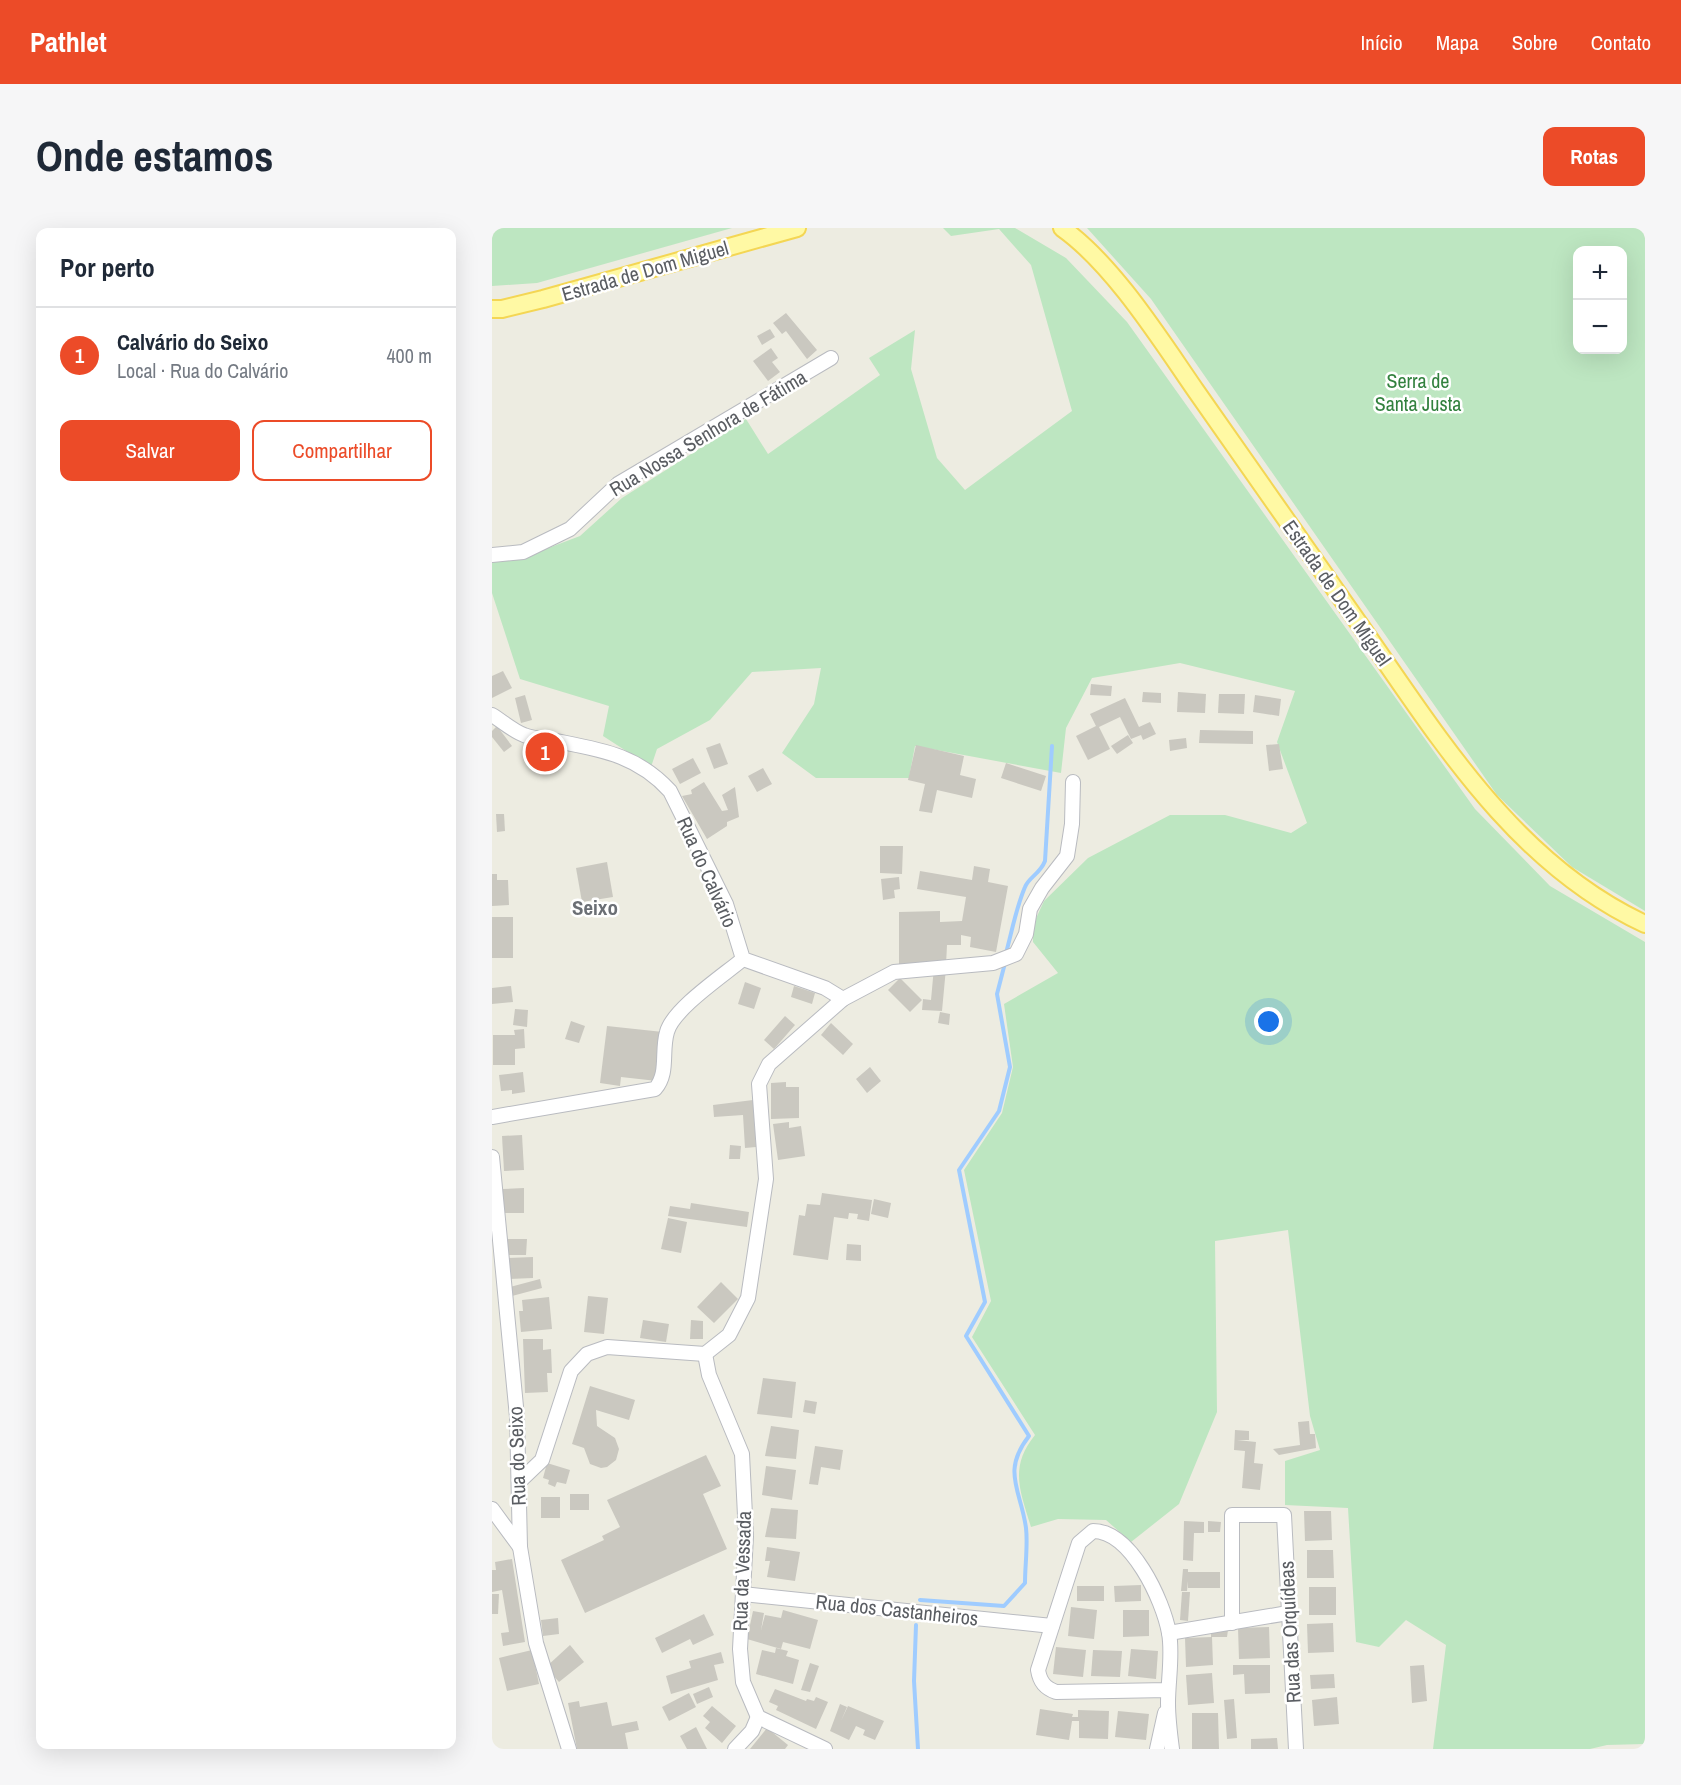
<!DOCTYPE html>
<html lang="pt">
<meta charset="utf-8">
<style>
:root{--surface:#fff;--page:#f6f6f7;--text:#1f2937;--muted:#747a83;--line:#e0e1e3;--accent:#ec4b28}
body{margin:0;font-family:"Archivo Narrow",sans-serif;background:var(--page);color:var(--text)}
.controls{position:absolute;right:18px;top:18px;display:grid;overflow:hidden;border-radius:12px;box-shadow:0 6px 24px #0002}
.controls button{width:54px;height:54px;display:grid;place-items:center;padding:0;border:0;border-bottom:2px solid var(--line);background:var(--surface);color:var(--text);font:30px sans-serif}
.you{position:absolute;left:777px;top:794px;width:21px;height:21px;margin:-15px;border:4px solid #fff;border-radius:50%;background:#1a73e8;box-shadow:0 0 0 9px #1a73e833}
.badge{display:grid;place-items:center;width:39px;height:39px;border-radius:50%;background:var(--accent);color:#fff;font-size:20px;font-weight:700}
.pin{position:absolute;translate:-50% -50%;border:3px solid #fff;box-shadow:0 2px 6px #0006}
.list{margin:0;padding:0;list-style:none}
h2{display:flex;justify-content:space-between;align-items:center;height:78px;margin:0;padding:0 24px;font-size:26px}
h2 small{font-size:20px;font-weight:400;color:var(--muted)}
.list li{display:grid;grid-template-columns:39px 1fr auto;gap:18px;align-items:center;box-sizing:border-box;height:96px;padding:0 24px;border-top:2px solid var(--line)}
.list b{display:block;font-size:22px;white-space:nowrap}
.list p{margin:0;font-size:20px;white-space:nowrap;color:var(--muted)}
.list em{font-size:20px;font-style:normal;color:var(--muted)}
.actions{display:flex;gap:12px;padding:18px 24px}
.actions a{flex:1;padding:14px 0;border:2px solid var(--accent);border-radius:12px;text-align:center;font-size:21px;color:var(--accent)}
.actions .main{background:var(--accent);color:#fff}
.map{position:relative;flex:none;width:1153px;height:1521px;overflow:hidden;border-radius:12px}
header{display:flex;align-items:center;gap:36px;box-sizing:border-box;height:84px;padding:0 30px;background:var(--accent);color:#fff}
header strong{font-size:28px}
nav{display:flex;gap:33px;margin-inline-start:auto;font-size:21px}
.intro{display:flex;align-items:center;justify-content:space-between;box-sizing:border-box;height:144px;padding:0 36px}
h1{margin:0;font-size:42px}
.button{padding:15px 27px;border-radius:12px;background:var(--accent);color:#fff;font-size:21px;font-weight:700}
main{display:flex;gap:36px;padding:0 36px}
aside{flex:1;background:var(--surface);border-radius:12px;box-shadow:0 6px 24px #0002}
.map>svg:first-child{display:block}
</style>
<header>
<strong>Pathlet</strong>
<nav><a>Início</a><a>Mapa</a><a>Sobre</a><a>Contato</a></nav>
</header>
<div class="intro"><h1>Onde estamos</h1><a class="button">Rotas</a></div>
<main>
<aside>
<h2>Por perto<small></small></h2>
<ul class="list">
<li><span class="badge">1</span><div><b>Calvário do Seixo</b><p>Local · Rua do Calvário</p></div><em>400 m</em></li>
</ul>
<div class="actions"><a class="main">Salvar</a><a>Compartilhar</a></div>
</aside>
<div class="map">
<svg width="1153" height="1521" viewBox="0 0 1153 1521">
<rect width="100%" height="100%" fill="#edece1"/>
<g fill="#bde6c1" fill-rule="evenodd">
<path d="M 0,0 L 240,0 L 45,55 L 0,58 Z"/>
<path d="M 451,0 L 523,0 L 574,30 L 635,94 L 983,581 L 1058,658 L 1153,714 L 1153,1516 L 1115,1517 L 1098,1521 L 941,1521 L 954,1417 L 914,1392 L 887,1419 L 864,1414 L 856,1280 L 793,1277 L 793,1233 L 828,1222 L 818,1188 L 796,1002 L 723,1013 L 725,1184 L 687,1276 L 639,1314 L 614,1292 L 566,1291 L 539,1299 C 528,1263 517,1239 543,1207 L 480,1109 L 499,1073 L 472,942 L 510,885 L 521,839 L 512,776 L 566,745 L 541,714 L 541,697 L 552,673 L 596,630 L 678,587 L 733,587 L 799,605 L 815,595 L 785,514 L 803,463 L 688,435 L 600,450 L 574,500 L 569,545 L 423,518 L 417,550 L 324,550 L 290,525 L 322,476 L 329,440 L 260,444 L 218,492 L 165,521 L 159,539 L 111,508 L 117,478 L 28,451 L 0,365 L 0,330 L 30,330 L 88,308 L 130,270 L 254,191 L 276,226 L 388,147 L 377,130 L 423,102 L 419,141 L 445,230 L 473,262 L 580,183 L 539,37 L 507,1 L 459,8 Z"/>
<path d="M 595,0 L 1153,0 L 1153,683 L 1080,639 L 1005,567 L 659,71 ZM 1086,22 L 1130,22 L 1130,122 L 1086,122 Z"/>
</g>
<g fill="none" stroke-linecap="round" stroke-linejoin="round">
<g stroke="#9fccff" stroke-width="4">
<path d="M 514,725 C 520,703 524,680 533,659 C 537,649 548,646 553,633 L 560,518"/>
<path d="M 428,1372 L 512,1378 L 533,1355 C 533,1337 536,1317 534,1300 C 529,1262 509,1244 537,1208 L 474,1108 L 493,1074 L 467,942 L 507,883 L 518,839 L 505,766 L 513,735"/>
<path d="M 424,1397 L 422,1453 L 426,1521"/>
</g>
</g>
<g fill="#cac8c0">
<path d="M 294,85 L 325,122 L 315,131 L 294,103 L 290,106 L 281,95 Z"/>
<path d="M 278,101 L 283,109 L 270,117 L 265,108 Z"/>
<path d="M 279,120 L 286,130 L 280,134 L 288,144 L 276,153 L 261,133 Z"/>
<path d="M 11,443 L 20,460 L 0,470 L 0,448 Z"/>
<path d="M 599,456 L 620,458 L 619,468 L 598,467 Z"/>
<path d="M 651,464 L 669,465 L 669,475 L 650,474 Z"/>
<path d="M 686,464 L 714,466 L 713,485 L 685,484 Z"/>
<path d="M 727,466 L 753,466 L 752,486 L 726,485 Z"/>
<path d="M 33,467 L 40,492 L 29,495 L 23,470 Z"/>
<path d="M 763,467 L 789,471 L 787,488 L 761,484 Z"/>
<path d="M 633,470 L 647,499 L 658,494 L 664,506 L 651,512 L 649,507 L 639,511 L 628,489 L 607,499 L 618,521 L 596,532 L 584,508 L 604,498 L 598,486 Z"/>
<path d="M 5,498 L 20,518 L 12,524 L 0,509 L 0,503 Z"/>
<path d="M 708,502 L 761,503 L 761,516 L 707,515 Z"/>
<path d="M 636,507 L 641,515 L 625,526 L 619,518 Z"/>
<path d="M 694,510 L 695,520 L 678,523 L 677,512 Z"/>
<path d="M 228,515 L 236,536 L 222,541 L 214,520 Z"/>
<path d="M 787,516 L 791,541 L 777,543 L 774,517 Z"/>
<path d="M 424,517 L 472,528 L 468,547 L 484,551 L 480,570 L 445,562 L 440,585 L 427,583 L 433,556 L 416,552 Z"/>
<path d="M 201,530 L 209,545 L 188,556 L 180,541 Z"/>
<path d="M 514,535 L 554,548 L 549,563 L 509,550 Z"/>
<path d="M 271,540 L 280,556 L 265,564 L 256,548 Z"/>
<path d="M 212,554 L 230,583 L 236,582 L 230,567 L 243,559 L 247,589 L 235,594 L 235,598 L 215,611 L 190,568 L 200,566 L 199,562 Z"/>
<path d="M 4,586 L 12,586 L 13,603 L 5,604 Z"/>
<path d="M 388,618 L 411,618 L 410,646 L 388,645 Z"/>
<path d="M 115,634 L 121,669 L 90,674 L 84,640 Z"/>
<path d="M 482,638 L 498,641 L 496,654 L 516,658 L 504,724 L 478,719 L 479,709 L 469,707 L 469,717 L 455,717 L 454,737 L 407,737 L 407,684 L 448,683 L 448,694 L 470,693 L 474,669 L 425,661 L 428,643 L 480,652 Z"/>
<path d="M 0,646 L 5,646 L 5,652 L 16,652 L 17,677 L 0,678 Z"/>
<path d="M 407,649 L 408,661 L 402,662 L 403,670 L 391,672 L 389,651 Z"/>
<rect x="0" y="689" width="21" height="41"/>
<path d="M 442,739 L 454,740 L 450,783 L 430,782 L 431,771 L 439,772 Z"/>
<path d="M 408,750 L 430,772 L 418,784 L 396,762 Z"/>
<path d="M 253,754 L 269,760 L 262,781 L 246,776 Z"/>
<path d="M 19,758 L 21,774 L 0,776 L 0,760 Z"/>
<path d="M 302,758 L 323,765 L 320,776 L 299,769 Z"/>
<path d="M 23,781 L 36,782 L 35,799 L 21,797 Z"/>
<path d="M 448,784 L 458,786 L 457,797 L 446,795 Z"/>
<path d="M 293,788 L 303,797 L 282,821 L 272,812 Z"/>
<path d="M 79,793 L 93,798 L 87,815 L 73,811 Z"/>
<path d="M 339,795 L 361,816 L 351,827 L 329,807 Z"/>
<path d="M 115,798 L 171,804 L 165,853 L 129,849 L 128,858 L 108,855 Z"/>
<path d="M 32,801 L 33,820 L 23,821 L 23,837 L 1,837 L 1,807 L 23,807 L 22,802 Z"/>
<path d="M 378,839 L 389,853 L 375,865 L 364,851 Z"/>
<path d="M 31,844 L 33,864 L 20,866 L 20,862 L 9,863 L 7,847 Z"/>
<path d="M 294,854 L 294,859 L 307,859 L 307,890 L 279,891 L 279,855 Z"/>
<path d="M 261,872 L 264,919 L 253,920 L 251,887 L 222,889 L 221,877 Z"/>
<path d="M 297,894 L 297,900 L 309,898 L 313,928 L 286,932 L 281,896 Z"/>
<path d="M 30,907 L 32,942 L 12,943 L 10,908 Z"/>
<path d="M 238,917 L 249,918 L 248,931 L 237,931 Z"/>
<path d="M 32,960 L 32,985 L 10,985 L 10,961 Z"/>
<path d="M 330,965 L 380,972 L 377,993 L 365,991 L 366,986 L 357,985 L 356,991 L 342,989 L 336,1032 L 301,1027 L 307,987 L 313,988 L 315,976 L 328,977 Z"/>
<path d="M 382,971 L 399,975 L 396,990 L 379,986 Z"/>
<path d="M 199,975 L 257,984 L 255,999 L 176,988 L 178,978 L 198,981 Z"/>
<path d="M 176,990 L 195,994 L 189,1025 L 169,1021 Z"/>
<path d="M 16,1011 L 35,1011 L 34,1027 L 15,1027 Z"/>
<path d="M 355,1016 L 369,1017 L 369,1033 L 354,1032 Z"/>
<path d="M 41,1029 L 41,1050 L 17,1051 L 16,1030 Z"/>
<path d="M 48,1051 L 50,1060 L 20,1068 L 18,1059 Z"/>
<path d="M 229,1054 L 246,1071 L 222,1095 L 205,1079 Z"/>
<path d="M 96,1068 L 116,1070 L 112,1106 L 92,1104 Z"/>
<path d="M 57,1069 L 60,1101 L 29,1104 L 27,1083 L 31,1083 L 30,1072 Z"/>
<path d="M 151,1092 L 177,1096 L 174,1114 L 148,1110 Z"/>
<path d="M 199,1092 L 211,1093 L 211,1111 L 198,1111 Z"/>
<path d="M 31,1111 L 51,1111 L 51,1122 L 59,1121 L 60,1145 L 55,1145 L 56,1164 L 33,1165 Z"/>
<path d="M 271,1150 L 304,1154 L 300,1190 L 265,1186 Z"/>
<path d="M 98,1158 L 143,1172 L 137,1192 L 104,1182 L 105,1198 L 123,1210 L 127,1221 L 124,1232 L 115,1239 L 109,1240 L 98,1236 L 92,1220 L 80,1216 Z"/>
<path d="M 313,1172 L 325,1174 L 323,1186 L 311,1184 Z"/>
<path d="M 817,1193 L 818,1206 L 823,1206 L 824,1220 L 787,1227 L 781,1221 L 808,1217 L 806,1194 Z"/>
<path d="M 279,1198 L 307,1202 L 304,1231 L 273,1228 Z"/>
<path d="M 743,1202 L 757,1203 L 757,1212 L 745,1212 L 764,1214 L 762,1235 L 771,1236 L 768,1262 L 750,1260 L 753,1223 L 742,1222 Z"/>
<path d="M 323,1218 L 351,1222 L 348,1242 L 329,1239 L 326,1257 L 317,1256 Z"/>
<path d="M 214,1227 L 229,1258 L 211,1266 L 235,1321 L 93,1385 L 69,1332 L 112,1312 L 110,1308 L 128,1299 L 115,1272 Z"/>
<path d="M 55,1235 L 78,1242 L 74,1256 L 65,1254 L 63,1259 L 56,1256 L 57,1252 L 51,1250 Z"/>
<path d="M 274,1238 L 304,1242 L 300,1272 L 270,1267 Z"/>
<rect x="78" y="1266" width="19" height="16"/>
<rect x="49" y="1269" width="19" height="21"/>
<path d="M 279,1280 L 306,1282 L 304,1311 L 273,1309 Z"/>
<path d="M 812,1283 L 839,1283 L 840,1312 L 813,1313 Z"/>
<path d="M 692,1293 L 712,1294 L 712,1305 L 702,1305 L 701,1333 L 691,1332 Z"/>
<path d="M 716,1293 L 729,1294 L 728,1304 L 716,1304 Z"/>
<path d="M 275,1319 L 308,1324 L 303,1353 L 275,1349 L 278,1333 L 273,1333 Z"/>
<path d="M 815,1322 L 841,1322 L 842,1350 L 815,1350 Z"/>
<path d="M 20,1331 L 33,1414 L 11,1418 L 9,1405 L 17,1404 L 10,1362 L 0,1364 L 0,1342 L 4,1342 L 3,1334 Z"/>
<path d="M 691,1341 L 696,1341 L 696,1344 L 728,1344 L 728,1360 L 696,1360 L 696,1353 L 695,1363 L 689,1363 Z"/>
<path d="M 649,1357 L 649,1373 L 623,1374 L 622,1358 Z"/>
<rect x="585" y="1358" width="27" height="15"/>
<rect x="817" y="1359" width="27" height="28"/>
<path d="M 690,1364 L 698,1364 L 696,1393 L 688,1392 Z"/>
<path d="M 0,1366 L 7,1366 L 6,1386 L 0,1386 Z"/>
<path d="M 579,1379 L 605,1382 L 602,1411 L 576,1408 Z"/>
<path d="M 291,1382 L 326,1392 L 318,1421 L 291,1414 L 289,1421 L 255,1411 L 261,1383 L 272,1385 L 269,1402 L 273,1387 L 289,1390 Z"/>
<path d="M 631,1382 L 657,1382 L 657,1408 L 631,1409 Z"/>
<path d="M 212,1386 L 222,1407 L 201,1417 L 198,1411 L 170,1425 L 163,1410 Z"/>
<path d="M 66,1390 L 67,1406 L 51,1408 L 49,1392 Z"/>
<path d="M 841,1395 L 842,1424 L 816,1425 L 815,1396 Z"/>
<path d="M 777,1399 L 778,1430 L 747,1431 L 746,1400 Z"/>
<path d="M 719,1402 L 736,1402 L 735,1409 L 719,1409 Z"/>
<path d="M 720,1409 L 721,1437 L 694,1439 L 693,1410 Z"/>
<path d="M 78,1417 L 92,1434 L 67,1454 L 54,1439 Z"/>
<path d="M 564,1419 L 594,1422 L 591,1449 L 561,1446 Z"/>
<path d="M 284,1420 L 296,1423 L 294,1428 L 307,1432 L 301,1456 L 264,1446 L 270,1422 L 283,1425 Z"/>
<path d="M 639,1421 L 666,1423 L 664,1451 L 636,1448 Z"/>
<path d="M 40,1422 L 47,1456 L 15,1463 L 7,1430 Z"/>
<path d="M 601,1422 L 630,1423 L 628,1449 L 599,1448 Z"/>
<path d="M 229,1424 L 232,1435 L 222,1437 L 226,1452 L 179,1466 L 174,1448 L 199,1440 L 197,1433 Z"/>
<path d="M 318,1435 L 327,1438 L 318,1464 L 309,1462 Z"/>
<path d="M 741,1437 L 778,1437 L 778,1465 L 753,1466 L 752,1446 L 741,1447 Z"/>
<path d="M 932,1437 L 935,1473 L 920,1475 L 918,1438 Z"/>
<path d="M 720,1445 L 722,1475 L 696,1477 L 694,1447 Z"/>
<path d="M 842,1446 L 843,1460 L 819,1461 L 818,1447 Z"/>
<path d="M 217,1459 L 221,1469 L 205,1476 L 201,1466 Z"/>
<path d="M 283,1461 L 314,1473 L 315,1471 L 322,1473 L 324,1469 L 336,1474 L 324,1501 L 284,1482 L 286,1478 L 277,1474 Z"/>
<path d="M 197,1465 L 204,1479 L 177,1493 L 170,1479 Z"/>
<path d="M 845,1469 L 847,1496 L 822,1498 L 820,1472 Z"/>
<path d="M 742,1471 L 745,1510 L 735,1511 L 732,1472 Z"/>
<path d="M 87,1473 L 88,1479 L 115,1474 L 120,1498 L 145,1493 L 147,1502 L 133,1505 L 136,1521 L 85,1521 L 76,1475 Z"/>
<path d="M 348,1476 L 355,1479 L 349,1493 L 356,1478 L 392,1493 L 383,1512 L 371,1507 L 373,1502 L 364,1498 L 357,1512 L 338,1503 Z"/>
<path d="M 220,1478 L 244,1498 L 230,1515 L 213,1500 L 218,1494 L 211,1488 Z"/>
<path d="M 548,1481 L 581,1486 L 580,1489 L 586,1489 L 586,1482 L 617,1483 L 616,1511 L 587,1510 L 587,1493 L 580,1493 L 577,1512 L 544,1507 Z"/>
<path d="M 626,1483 L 657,1486 L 654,1512 L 623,1509 Z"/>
<path d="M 700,1485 L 726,1485 L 727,1521 L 700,1521 Z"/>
<path d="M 204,1499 L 215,1521 L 195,1521 L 188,1508 Z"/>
<path d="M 275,1500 L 296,1517 L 293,1521 L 258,1521 Z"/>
<path d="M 785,1510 L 786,1521 L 759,1521 L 759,1511 Z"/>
</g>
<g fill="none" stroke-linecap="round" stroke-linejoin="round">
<defs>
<g id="minor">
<path d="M 0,327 L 31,324 L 78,301 L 126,256 L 339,130"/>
<path d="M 0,487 C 10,493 21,503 32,507 C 41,511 54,511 64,513 C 110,522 145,527 178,563 L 234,676 L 251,731 L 333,760 L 351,771"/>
<path d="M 0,889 L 163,861 C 177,845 169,824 175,804 C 181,781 232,747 251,731"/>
<path d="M 0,929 L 25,1189 L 28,1319 L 44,1415 L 77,1521"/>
<path d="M 213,1126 L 237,1107 L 256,1070 L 274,951 L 267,856 L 277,836 L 351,771 L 402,744 L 501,735 L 524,726 L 534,706 L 538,681 L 550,660 L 575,628 L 580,596 L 581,554"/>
<path d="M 213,1126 L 217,1147 L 250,1226 L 254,1308 L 248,1421 L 251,1454 L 266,1489 L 333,1521"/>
<path d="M 28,1253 L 50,1232 L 79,1143 L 95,1126 L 115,1119 L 213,1126"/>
<path d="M 0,1281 L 28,1319"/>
<path d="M 251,1366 L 560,1398"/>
<path d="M 740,1395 L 740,1287 L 792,1287 L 804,1521"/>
<path d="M 677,1405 L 796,1385"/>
<path d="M 676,1462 L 564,1464 C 553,1460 548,1454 546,1442 L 587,1315 L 601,1303 C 639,1303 671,1372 677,1405 C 681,1426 676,1453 676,1475 C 676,1490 678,1506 680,1521"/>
<path d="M 243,1521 L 260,1503 L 266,1489"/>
<path d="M 665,1521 L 673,1485"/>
</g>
<g id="major">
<path d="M 570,0 C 621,36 668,111 704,163 C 759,241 813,319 868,397 C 947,510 1023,636 1153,696"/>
<path d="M 0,81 L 10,81 L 51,71 L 305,0"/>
</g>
</defs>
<use href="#minor" stroke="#b9bbc0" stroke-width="16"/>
<use href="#major" stroke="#f4d654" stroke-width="20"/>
<use href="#minor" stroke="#fff" stroke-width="14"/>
<use href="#major" stroke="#fff9a4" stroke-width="16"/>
</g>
<g text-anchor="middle" stroke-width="5" stroke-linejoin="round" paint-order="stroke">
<g font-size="20" fill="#5a5d62" stroke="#fff">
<text transform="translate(153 43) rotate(-16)" y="7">Estrada de Dom Miguel</text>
<text transform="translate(216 205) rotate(-31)" y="7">Rua Nossa Senhora de Fátima</text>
<text transform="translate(845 365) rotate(55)" y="7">Estrada de Dom Miguel</text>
<text transform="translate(215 644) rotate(66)" y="7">Rua do Calvário</text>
<text transform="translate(25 1228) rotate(-92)" y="7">Rua do Seixo</text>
<text transform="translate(250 1343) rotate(-88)" y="7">Rua da Vessada</text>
<text transform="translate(405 1382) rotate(6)" y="7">Rua dos Castanheiros</text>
<text transform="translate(798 1404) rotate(-93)" y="7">Rua das Orquídeas</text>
</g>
<g font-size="20" fill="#32813e" stroke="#fff">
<text x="926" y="160">Serra de<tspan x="926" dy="23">Santa Justa</tspan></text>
</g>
<g font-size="21" font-weight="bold" fill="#6b6f75" stroke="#fff">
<text x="103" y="687">Seixo</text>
</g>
</g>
</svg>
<div class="controls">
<button>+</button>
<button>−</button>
</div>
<div class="you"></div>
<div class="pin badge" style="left:53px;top:524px">1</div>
</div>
</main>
